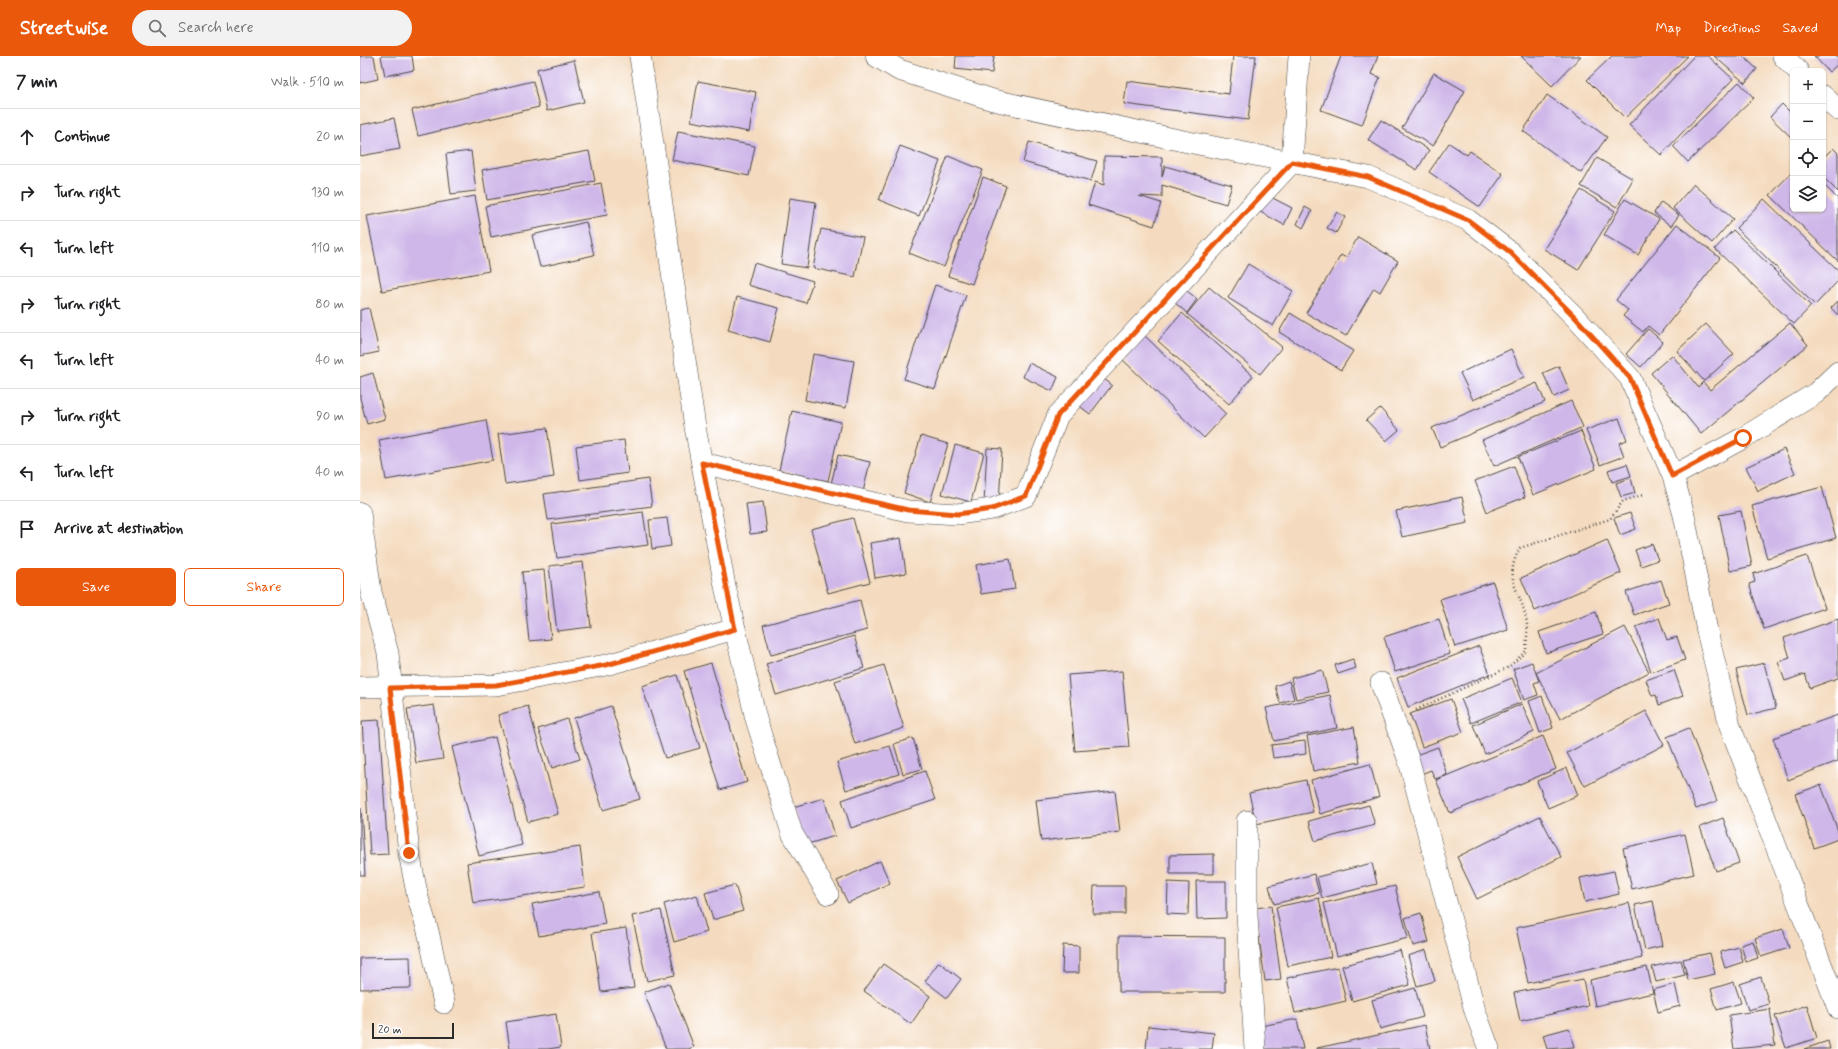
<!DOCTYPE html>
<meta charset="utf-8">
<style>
:root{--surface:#fff;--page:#f2f2f2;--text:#202124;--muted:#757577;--line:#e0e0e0;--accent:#ea580c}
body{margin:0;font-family:Mynerve,sans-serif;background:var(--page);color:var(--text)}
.controls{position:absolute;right:12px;top:12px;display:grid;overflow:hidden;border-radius:6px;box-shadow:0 1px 3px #0004}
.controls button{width:36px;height:36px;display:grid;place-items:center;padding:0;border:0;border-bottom:1px solid var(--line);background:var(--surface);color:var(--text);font:20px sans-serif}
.scale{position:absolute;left:12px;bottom:10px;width:82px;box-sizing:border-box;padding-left:4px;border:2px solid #2b2b2b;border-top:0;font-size:11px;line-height:14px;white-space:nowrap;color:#2b2b2b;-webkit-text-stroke:3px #fff;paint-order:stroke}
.stop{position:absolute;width:12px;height:12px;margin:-9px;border:3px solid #ea580c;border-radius:50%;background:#fff}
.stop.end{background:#ea580c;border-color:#fff;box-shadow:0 1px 4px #0008}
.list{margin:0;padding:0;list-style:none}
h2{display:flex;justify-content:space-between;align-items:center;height:52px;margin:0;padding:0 16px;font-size:17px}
h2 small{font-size:13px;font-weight:400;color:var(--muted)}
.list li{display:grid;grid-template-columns:26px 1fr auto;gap:12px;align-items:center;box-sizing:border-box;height:56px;padding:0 16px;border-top:1px solid var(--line)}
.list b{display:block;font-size:15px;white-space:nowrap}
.list em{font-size:13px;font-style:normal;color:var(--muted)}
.actions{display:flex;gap:8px;padding:12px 16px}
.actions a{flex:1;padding:9px 0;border:1px solid var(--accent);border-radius:6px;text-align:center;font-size:14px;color:var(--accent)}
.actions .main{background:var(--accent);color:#fff}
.icon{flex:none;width:22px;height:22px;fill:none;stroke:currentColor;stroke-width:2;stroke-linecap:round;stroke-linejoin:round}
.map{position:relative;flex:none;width:1478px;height:993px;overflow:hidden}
header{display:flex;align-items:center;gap:24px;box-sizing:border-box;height:56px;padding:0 20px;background:var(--accent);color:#fff}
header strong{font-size:19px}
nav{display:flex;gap:22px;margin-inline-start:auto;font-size:14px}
.search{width:280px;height:36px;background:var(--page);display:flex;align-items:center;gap:10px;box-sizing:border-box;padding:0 14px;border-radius:22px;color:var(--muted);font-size:15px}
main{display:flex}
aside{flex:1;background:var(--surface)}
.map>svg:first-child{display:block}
</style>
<header>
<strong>Streetwise</strong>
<div class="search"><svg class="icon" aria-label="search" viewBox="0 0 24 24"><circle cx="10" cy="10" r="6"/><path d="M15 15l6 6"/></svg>Search here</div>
<nav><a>Map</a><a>Directions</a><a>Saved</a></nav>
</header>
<main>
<aside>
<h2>7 min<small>Walk · 510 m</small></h2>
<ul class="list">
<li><svg class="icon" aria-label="ahead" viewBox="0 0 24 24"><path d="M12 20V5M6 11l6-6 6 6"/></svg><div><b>Continue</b></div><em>20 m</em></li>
<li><svg class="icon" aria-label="right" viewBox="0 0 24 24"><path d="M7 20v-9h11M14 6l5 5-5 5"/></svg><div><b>Turn right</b></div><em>130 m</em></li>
<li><svg class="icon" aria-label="left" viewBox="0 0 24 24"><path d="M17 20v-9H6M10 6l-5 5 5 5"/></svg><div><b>Turn left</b></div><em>110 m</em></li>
<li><svg class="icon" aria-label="right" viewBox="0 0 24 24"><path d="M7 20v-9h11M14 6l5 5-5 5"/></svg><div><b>Turn right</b></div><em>80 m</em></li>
<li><svg class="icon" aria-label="left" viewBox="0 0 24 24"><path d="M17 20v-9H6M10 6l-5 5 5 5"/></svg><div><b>Turn left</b></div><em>40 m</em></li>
<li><svg class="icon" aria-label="right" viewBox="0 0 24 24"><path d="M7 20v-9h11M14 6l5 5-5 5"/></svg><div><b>Turn right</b></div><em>90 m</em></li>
<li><svg class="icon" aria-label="left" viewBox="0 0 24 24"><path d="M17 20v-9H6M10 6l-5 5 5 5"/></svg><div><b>Turn left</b></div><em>40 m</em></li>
<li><svg class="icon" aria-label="arrive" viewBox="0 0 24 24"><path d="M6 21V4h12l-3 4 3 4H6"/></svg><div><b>Arrive at destination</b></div></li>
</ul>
<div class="actions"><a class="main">Save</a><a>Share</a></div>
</aside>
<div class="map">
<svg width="1478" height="993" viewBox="0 0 1478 993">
<rect width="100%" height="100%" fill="#fff"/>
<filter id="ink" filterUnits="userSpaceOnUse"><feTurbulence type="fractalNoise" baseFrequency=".025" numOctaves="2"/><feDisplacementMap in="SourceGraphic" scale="8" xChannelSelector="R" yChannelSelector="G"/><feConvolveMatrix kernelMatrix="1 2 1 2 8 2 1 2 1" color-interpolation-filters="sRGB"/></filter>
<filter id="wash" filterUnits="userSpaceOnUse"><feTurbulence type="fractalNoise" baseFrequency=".012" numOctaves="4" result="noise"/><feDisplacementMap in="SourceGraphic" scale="16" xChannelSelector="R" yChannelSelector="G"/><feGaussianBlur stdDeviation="0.9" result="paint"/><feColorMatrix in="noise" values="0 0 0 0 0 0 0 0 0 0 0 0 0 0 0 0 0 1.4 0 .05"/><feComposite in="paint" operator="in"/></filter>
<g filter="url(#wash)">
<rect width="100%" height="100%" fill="#f4dbbf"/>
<g id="blocks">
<g fill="#cfb8e9">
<path d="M 0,0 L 14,0 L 18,23 L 0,27 Z"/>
<path d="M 21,0 L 52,0 L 54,14 L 25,20 Z"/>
<path d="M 596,0 L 634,0 L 632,17 L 595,13 Z"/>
<path d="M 873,0 L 896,0 L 888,64 L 764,48 L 767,25 L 869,38 Z"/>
<path d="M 981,0 L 1018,0 L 1011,18 L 1020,21 L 1002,69 L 961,54 Z"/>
<path d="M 1161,0 L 1221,0 L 1192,30 Z"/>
<path d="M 1252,0 L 1328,0 L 1265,62 L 1227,24 Z"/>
<path d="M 1334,0 L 1348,0 L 1373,23 L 1301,99 L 1269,69 Z"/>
<path d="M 1354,0 L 1383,0 L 1397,13 L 1385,27 Z"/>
<path d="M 1454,0 L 1478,0 L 1478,8 L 1469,16 Z"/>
<path d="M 214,4 L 224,46 L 187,55 L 177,13 Z"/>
<path d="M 1074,17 L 1105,35 L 1073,90 L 1042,72 Z"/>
<path d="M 173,25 L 179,51 L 58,80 L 52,54 Z"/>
<path d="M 338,25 L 396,36 L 389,76 L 331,65 Z"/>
<path d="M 1379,26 L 1394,42 L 1328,106 L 1313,90 Z"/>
<path d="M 1187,39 L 1247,81 L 1221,117 L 1163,75 Z"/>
<path d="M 1422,48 L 1433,59 L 1432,82 L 1410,61 Z"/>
<path d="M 34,62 L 40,93 L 0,100 L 0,69 Z"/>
<path d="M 1021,64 L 1069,94 L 1057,114 L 1008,84 Z"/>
<path d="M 318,75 L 395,90 L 389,120 L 312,104 Z"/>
<path d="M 669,86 L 737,105 L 731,125 L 663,106 Z"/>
<path d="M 1089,87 L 1107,99 L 1110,95 L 1143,118 L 1120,151 L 1069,116 Z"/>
<path d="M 540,90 L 580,105 L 559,160 L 519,144 Z"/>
<path d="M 1473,92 L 1478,97 L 1478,136 L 1463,121 L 1463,102 Z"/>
<path d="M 111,95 L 116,135 L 91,138 L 86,98 Z"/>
<path d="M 229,95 L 235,125 L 127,144 L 122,114 Z"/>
<path d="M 588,100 L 623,114 L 584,211 L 549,197 Z"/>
<path d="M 744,100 L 802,101 L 802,121 L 805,110 L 872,129 L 866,148 L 802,129 L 802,141 L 779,140 L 801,147 L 794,170 L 728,149 L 735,126 L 744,129 Z"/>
<path d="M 1237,102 L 1273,123 L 1257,151 L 1221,130 Z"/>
<path d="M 1433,115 L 1433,153 L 1463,153 L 1463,128 L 1478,143 L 1478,205 L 1410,139 Z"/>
<path d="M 623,121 L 646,130 L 612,228 L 588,220 Z"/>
<path d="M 241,127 L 247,159 L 131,181 L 125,150 Z"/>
<path d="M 1334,128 L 1373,163 L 1352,187 L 1313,152 Z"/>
<path d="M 1221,134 L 1255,155 L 1218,214 L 1184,193 Z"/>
<path d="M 905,138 L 932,152 L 924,169 L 897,154 Z"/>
<path d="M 115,140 L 129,215 L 22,235 L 7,160 Z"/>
<path d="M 430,142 L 456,146 L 447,212 L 421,208 Z"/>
<path d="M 1265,143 L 1299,163 L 1278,199 L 1244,179 Z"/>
<path d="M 1404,143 L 1478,214 L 1478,225 L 1455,249 L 1376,172 Z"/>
<path d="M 1301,146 L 1319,159 L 1311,170 L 1294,157 Z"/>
<path d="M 945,151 L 952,155 L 943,172 L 937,168 Z"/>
<path d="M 977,156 L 985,161 L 976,177 L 967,172 Z"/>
<path d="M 226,166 L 234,199 L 180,211 L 172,179 Z"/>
<path d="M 1317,168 L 1360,202 L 1299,279 L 1288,270 L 1283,276 L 1263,260 L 1268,254 L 1256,244 Z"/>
<path d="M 461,173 L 503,181 L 495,221 L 453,212 Z"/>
<path d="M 1373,174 L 1451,250 L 1434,268 L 1355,193 Z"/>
<path d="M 998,181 L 1038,205 L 1020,236 L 1014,232 L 986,280 L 946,257 L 981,199 L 986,202 Z"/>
<path d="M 394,207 L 453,225 L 446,247 L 388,229 Z"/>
<path d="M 888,208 L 933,235 L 913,270 L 868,242 Z"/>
<path d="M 575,229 L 606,239 L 575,333 L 544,323 Z"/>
<path d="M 849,231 L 922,291 L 900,318 L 827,258 Z"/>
<path d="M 826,234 L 837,243 L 827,257 L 815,247 Z"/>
<path d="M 377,241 L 419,252 L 410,286 L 368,274 Z"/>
<path d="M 1478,245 L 1478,259 L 1471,252 Z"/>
<path d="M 9,252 L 19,296 L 0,300 L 0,254 Z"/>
<path d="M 822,257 L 893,320 L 869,348 L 798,285 Z"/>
<path d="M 930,257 L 993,295 L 981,314 L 919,276 Z"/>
<path d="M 1430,267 L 1448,289 L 1341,378 L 1291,317 L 1312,299 L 1338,331 L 1343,326 L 1350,334 Z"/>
<path d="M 1346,268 L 1374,298 L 1344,325 L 1317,295 Z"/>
<path d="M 1288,273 L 1303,286 L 1281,311 L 1266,298 Z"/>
<path d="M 785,280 L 866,358 L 844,382 L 763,304 Z"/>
<path d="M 1151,293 L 1164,321 L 1113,344 L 1100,317 Z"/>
<path d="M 453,298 L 494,305 L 486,352 L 445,344 Z"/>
<path d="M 669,307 L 698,321 L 692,335 L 663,321 Z"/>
<path d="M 1199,310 L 1209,334 L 1194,341 L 1183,317 Z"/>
<path d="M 13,317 L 25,363 L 7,368 L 0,342 L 0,321 Z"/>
<path d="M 739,319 L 752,329 L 730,358 L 717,348 Z"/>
<path d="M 1177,327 L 1185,346 L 1080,391 L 1072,372 Z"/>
<path d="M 1211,345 L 1223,371 L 1134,410 L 1122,384 Z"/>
<path d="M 1020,352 L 1039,374 L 1026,385 L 1006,364 Z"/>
<path d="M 432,355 L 481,366 L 468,425 L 419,414 Z"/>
<path d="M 1259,362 L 1267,384 L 1259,387 L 1264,400 L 1240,409 L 1226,374 Z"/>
<path d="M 126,364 L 133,404 L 26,424 L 19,384 Z"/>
<path d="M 187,372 L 194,421 L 145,428 L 138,378 Z"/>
<path d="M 1221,375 L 1236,413 L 1173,439 L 1158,401 Z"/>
<path d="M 561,380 L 588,388 L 570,446 L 544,437 Z"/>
<path d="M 264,384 L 268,417 L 220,424 L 216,390 Z"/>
<path d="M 595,389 L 624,397 L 611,446 L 582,438 Z"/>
<path d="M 627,392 L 642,393 L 639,448 L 624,447 Z"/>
<path d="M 1424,393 L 1435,417 L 1398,435 L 1386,411 Z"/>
<path d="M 478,399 L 510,406 L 503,436 L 471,428 Z"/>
<path d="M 1267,408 L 1271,420 L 1252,426 L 1248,414 Z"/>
<path d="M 1154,410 L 1165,441 L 1127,456 L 1115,425 Z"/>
<path d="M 1271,422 L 1275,437 L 1261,441 L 1256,427 Z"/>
<path d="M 288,423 L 292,450 L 188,464 L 184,438 Z"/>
<path d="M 1462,431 L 1476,482 L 1407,502 L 1392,450 Z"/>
<path d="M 1102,441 L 1108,467 L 1042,481 L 1036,455 Z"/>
<path d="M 403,446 L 407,476 L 390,478 L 386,448 Z"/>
<path d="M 1381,455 L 1392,510 L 1370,515 L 1359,459 Z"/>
<path d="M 283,456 L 288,489 L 197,502 L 192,468 Z"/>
<path d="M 1270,457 L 1276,473 L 1260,479 L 1254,462 Z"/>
<path d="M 307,462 L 311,490 L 292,493 L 289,464 Z"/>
<path d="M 493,462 L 510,526 L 468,537 L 451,473 Z"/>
<path d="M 541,482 L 546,517 L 515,522 L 510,487 Z"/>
<path d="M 1247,484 L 1261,517 L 1175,555 L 1161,522 Z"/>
<path d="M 1292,488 L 1298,504 L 1281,510 L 1275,494 Z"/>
<path d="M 1447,500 L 1465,552 L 1404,573 L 1389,528 L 1395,526 L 1393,518 Z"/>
<path d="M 650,503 L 655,533 L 621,538 L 616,509 Z"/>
<path d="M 223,506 L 231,571 L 197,575 L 189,510 Z"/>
<path d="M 184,514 L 191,583 L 169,585 L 162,516 Z"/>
<path d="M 1301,524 L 1309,547 L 1274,559 L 1266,536 Z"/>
<path d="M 1133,526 L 1148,574 L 1095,591 L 1080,543 Z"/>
<path d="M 500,544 L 507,574 L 411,599 L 403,569 Z"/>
<path d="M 1236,556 L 1243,578 L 1186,597 L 1179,576 Z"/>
<path d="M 1299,562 L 1307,584 L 1317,581 L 1325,604 L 1291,616 L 1276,571 Z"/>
<path d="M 1079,563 L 1090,598 L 1035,616 L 1024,581 Z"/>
<path d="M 1478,563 L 1478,622 L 1450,632 L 1445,618 L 1425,625 L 1418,606 L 1430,602 L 1424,582 Z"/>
<path d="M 1265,571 L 1289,616 L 1200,663 L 1176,617 Z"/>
<path d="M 494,580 L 504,612 L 416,639 L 406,608 Z"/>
<path d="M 1119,590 L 1130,618 L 1048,651 L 1037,622 Z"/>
<path d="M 993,603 L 996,612 L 978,618 L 975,609 Z"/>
<path d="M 1172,606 L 1179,625 L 1174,627 L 1178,639 L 1164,644 L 1153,613 Z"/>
<path d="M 351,607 L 387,726 L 360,734 L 324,615 Z"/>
<path d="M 1404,607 L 1416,652 L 1388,659 L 1376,614 Z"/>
<path d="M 524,609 L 544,672 L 495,688 L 475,625 Z"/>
<path d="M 962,614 L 968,636 L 936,643 L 931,622 Z"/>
<path d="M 1314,614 L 1323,640 L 1299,649 L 1296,639 L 1292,640 L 1286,624 Z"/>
<path d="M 762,615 L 769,691 L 715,695 L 708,619 Z"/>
<path d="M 317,619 L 340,692 L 305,702 L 282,630 Z"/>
<path d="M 1152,622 L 1162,646 L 1111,667 L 1101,643 Z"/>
<path d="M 929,625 L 934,643 L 920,647 L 915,630 Z"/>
<path d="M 970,639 L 977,672 L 914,685 L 906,652 Z"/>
<path d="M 1182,640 L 1193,672 L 1180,677 L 1169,645 Z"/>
<path d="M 1091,643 L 1103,676 L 1062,691 L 1050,658 Z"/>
<path d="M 1162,648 L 1174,676 L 1125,698 L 1113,669 Z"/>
<path d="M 74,649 L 83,703 L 56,707 L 47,653 Z"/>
<path d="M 168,650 L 198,758 L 168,766 L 138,659 Z"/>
<path d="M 251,650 L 280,743 L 243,754 L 214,662 Z"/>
<path d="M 1286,655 L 1304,689 L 1225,730 L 1207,697 Z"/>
<path d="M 1478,659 L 1478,705 L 1428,724 L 1413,682 Z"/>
<path d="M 207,663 L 220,703 L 192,712 L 178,673 Z"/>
<path d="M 19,664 L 28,798 L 10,799 L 2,665 Z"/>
<path d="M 994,671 L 1000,706 L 953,715 L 947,680 Z"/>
<path d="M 1329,672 L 1357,745 L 1336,753 L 1307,681 Z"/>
<path d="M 1183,680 L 1196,713 L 1090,757 L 1076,724 Z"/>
<path d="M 135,681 L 162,789 L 119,800 L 92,691 Z"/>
<path d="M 553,682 L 562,713 L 543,718 L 534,688 Z"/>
<path d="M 945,685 L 946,698 L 913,702 L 911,689 Z"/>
<path d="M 530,690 L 539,718 L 486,734 L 477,706 Z"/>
<path d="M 1078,691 L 1087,719 L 1075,723 L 1071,714 L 1056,720 L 1050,701 Z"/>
<path d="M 1010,708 L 1019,741 L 960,758 L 951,724 Z"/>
<path d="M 1207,712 L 1218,739 L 1188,752 L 1177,725 Z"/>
<path d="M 565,715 L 575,744 L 491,772 L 482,744 Z"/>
<path d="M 946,724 L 953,756 L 896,768 L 889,737 Z"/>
<path d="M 1461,729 L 1478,775 L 1478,783 L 1454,792 L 1435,738 Z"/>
<path d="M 755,735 L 760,776 L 681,785 L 676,744 Z"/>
<path d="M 464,742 L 475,780 L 444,789 L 433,751 Z"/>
<path d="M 1009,749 L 1015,769 L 955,785 L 949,765 Z"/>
<path d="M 1,752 L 5,819 L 0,819 L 0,753 Z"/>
<path d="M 1180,760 L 1201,801 L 1117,843 L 1097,801 Z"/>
<path d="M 1363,762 L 1379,807 L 1356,815 L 1340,771 Z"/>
<path d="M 1325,778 L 1334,818 L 1272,833 L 1263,792 Z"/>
<path d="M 220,791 L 225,831 L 113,847 L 107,807 Z"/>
<path d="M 854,798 L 854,818 L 810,818 L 810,799 Z"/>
<path d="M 520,805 L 530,827 L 488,847 L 477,825 Z"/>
<path d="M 1012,807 L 1017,828 L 962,842 L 957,821 Z"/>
<path d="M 1254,815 L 1259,838 L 1225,846 L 1220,822 Z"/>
<path d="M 954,818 L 959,837 L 914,848 L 909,830 Z"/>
<path d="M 836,825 L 866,825 L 866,862 L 837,863 Z"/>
<path d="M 808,826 L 829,827 L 828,859 L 807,858 Z"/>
<path d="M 375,829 L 383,855 L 353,864 L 345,837 Z"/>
<path d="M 734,830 L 765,830 L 765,858 L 733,858 Z"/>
<path d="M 1035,830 L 1048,882 L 977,900 L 964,847 Z"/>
<path d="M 239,836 L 245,868 L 179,880 L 172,848 Z"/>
<path d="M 337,839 L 347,876 L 314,886 L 304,848 Z"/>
<path d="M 959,842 L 971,901 L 928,910 L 916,851 Z"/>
<path d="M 1293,845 L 1302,890 L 1285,894 L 1275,849 Z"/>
<path d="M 1269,847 L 1282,902 L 1168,927 L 1156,872 Z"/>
<path d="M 911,850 L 921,923 L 905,925 L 895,852 Z"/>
<path d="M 301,854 L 315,919 L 287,925 L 272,860 Z"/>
<path d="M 1061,857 L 1069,886 L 1053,890 L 1045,862 Z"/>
<path d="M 266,872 L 274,932 L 241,936 L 232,877 Z"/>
<path d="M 1423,873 L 1429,892 L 1401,901 L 1395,882 Z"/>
<path d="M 759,880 L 865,881 L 865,936 L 759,936 Z"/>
<path d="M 1393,885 L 1398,902 L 1386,906 L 1381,889 Z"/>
<path d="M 703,889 L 719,890 L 719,917 L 702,917 Z"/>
<path d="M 1379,891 L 1383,906 L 1365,912 L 1360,896 Z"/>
<path d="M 1040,894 L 1050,929 L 992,945 L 982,910 Z"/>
<path d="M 1066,894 L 1075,925 L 1057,930 L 1048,900 Z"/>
<path d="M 1350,897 L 1355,918 L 1328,924 L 1323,903 Z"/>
<path d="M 50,901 L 51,932 L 0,933 L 0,902 Z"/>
<path d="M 1321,904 L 1325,919 L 1296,926 L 1292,911 Z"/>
<path d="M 579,906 L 601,923 L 587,942 L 565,925 Z"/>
<path d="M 523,908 L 570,940 L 551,968 L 504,935 Z"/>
<path d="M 978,911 L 986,945 L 935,957 L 927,922 Z"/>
<path d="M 1287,911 L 1293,937 L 1235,950 L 1230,924 Z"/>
<path d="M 1401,921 L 1409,948 L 1388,954 L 1380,928 Z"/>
<path d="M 1223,923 L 1228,950 L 1160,965 L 1154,937 Z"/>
<path d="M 1374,926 L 1381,947 L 1357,954 L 1351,933 Z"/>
<path d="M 309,927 L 334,991 L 328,993 L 306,993 L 284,936 Z"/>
<path d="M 1315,928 L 1320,950 L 1298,956 L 1293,934 Z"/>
<path d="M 1055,932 L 1063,961 L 1020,973 L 1012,944 Z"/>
<path d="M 1447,949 L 1457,982 L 1426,992 L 1415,960 Z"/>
<path d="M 1410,953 L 1415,989 L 1374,993 L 1369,959 Z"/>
<path d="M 196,958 L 201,991 L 188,993 L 150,993 L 146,966 Z"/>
<path d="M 937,963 L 943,993 L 905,993 L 901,970 Z"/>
<path d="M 1065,969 L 1070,993 L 957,993 L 957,992 Z"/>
<path d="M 788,970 L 854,977 L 852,993 L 786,993 Z"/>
<path d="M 1209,972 L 1214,991 L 1187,993 L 1183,979 Z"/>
<path d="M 1468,985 L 1470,993 L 1444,993 Z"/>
</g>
</g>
</g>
<g filter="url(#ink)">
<use href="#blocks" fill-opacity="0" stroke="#494541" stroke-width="1"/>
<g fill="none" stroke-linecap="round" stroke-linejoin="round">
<defs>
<g id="minor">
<path d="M 280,0 L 335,371 L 365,530 L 396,663 L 432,777 L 468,838"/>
<path d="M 516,0 L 539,14 L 633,44 L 828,86 L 1008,121 L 1108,164 L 1150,196 L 1215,261 L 1270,322 L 1313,420 L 1324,459 L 1347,575 L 1370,670 L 1478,952"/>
<path d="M 1423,0 L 1438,15"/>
<path d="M 1463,40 L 1478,54"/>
<path d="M 342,407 L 548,455 L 598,458 L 632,453 L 666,440 L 698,359 L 932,106 L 939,0"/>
<path d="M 1313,420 L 1383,382 L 1456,337 L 1478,316"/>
<path d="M 0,457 L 11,536 L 28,597 L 49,797 L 58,842 L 68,875 L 84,947"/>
<path d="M 1021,627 L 1049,705 L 1115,955 L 1129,993"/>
<path d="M 0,631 L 136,629 L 246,609 L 375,573"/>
<path d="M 887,765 L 887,859 L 895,993"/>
</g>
</defs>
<use href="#minor" stroke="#494541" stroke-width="22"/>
<path stroke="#494541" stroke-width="2.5" stroke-dasharray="1 3" stroke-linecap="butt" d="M 1056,654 L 1149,611 L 1166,595 C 1166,587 1168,577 1167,569 C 1164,537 1141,526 1160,492 L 1250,463 L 1263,445 L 1283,439"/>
<use href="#minor" stroke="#fff" stroke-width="21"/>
</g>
</g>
<g fill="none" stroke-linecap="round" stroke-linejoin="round" filter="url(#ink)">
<path stroke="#ea580c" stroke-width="5" d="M 49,797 L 30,632 L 136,629 L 246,609 L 375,573 L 342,407 L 548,454 L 598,458 L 632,453 L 666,440 L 698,359 L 932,106 L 1008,121 L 1108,164 L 1150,196 L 1215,261 L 1270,322 L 1312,420 L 1383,382"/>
</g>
</svg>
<div class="controls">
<button>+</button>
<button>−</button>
<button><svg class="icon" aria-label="locate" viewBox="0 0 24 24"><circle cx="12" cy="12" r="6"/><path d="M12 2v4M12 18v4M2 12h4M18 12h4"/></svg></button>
<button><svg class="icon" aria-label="layers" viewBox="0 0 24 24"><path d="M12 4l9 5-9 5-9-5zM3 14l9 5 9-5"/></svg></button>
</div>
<div class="scale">20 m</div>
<div class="stop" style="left:1383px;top:382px"></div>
<div class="stop end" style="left:49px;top:797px"></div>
</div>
</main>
